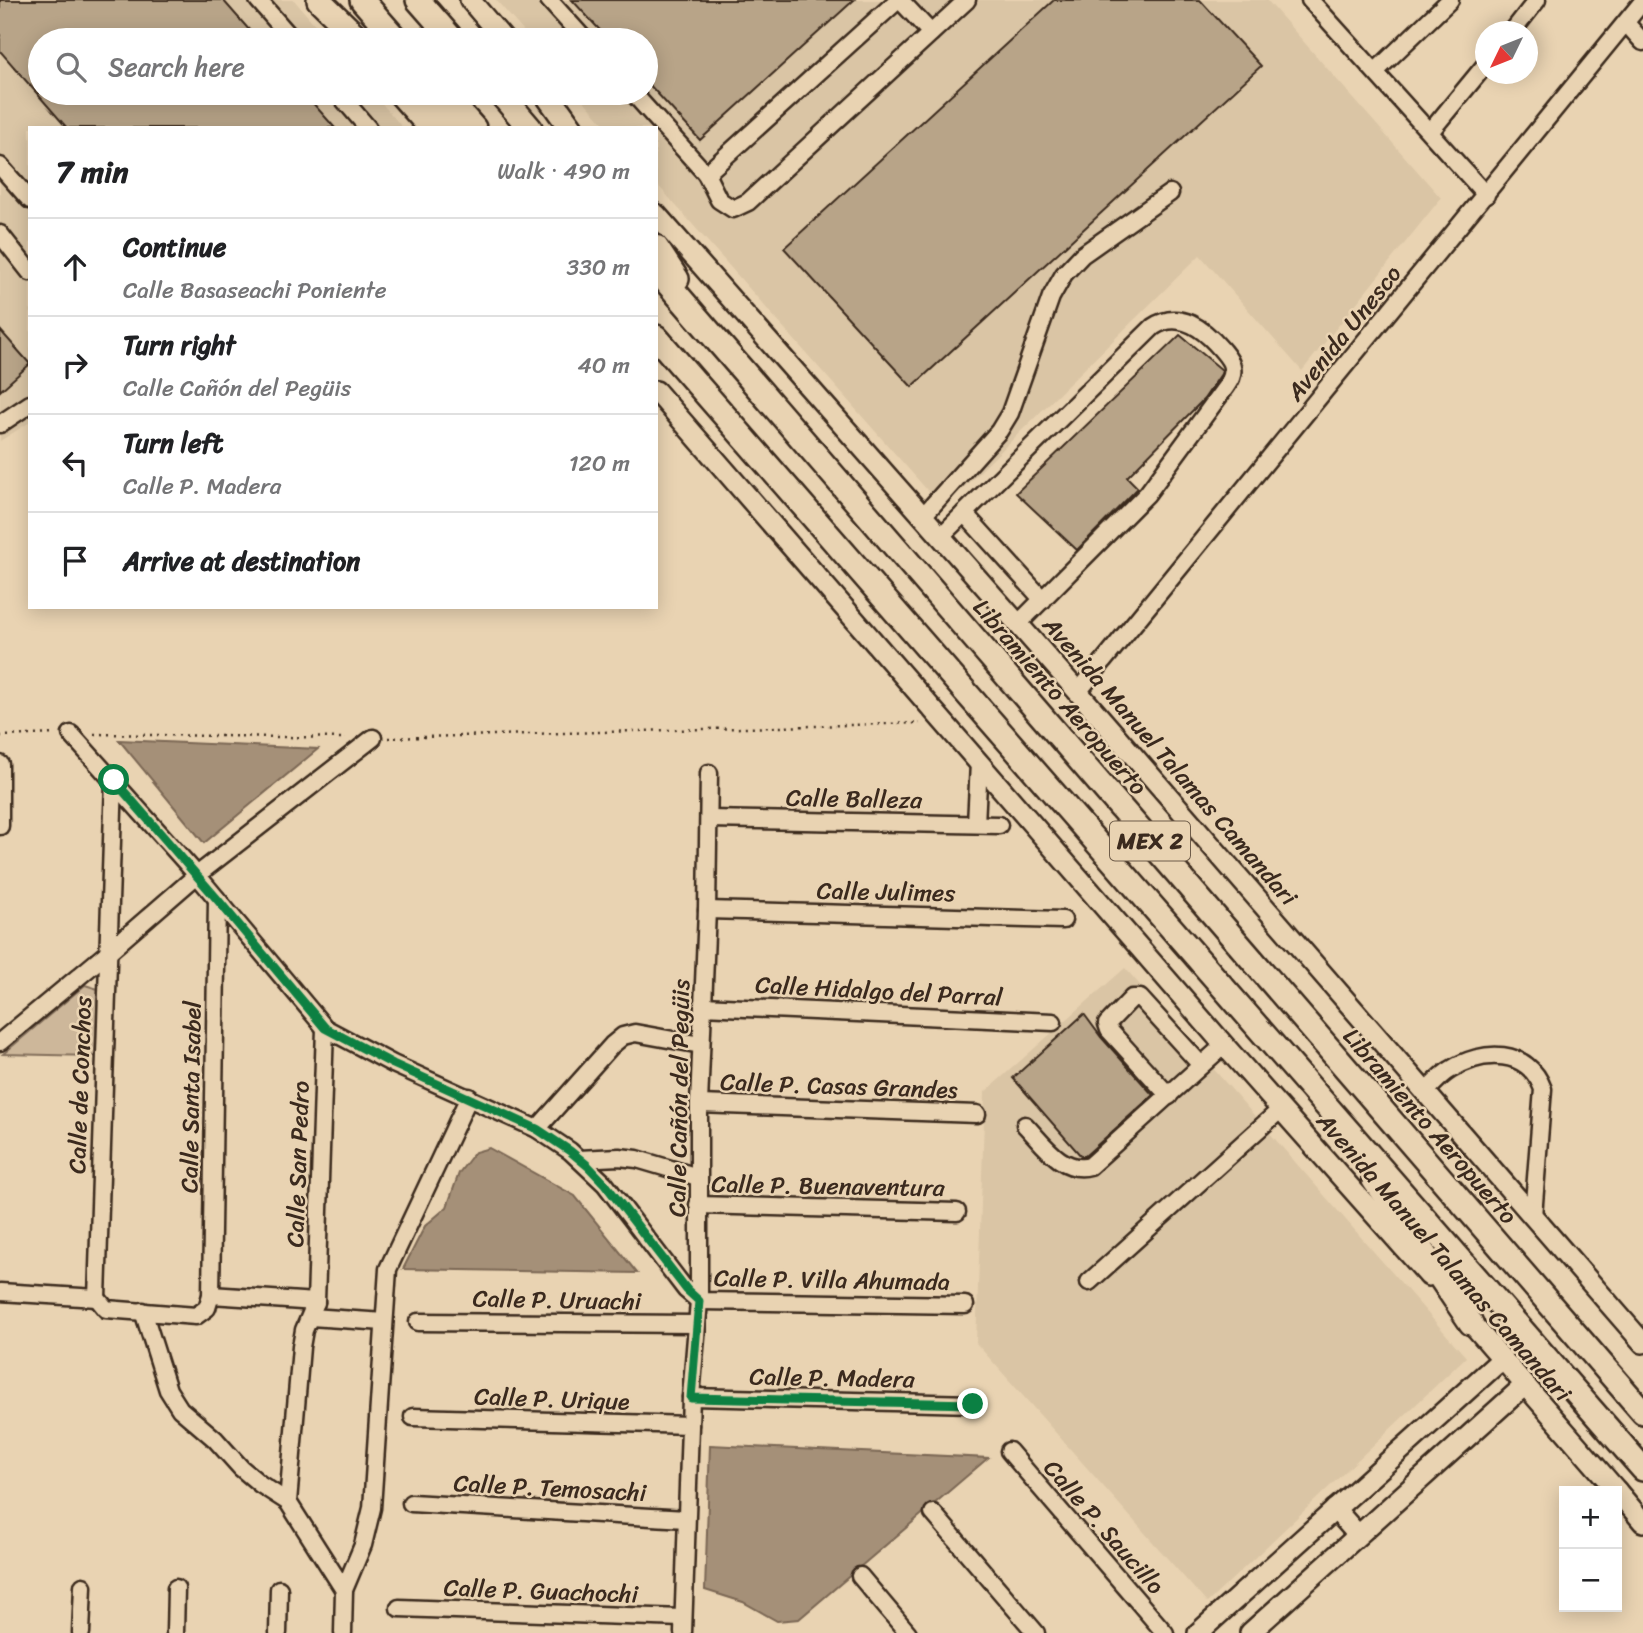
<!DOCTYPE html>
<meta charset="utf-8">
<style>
:root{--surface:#fff;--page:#f6f6f6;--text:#202124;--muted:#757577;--line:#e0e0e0}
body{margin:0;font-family:Sriracha,sans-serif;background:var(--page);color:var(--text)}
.controls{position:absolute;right:21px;bottom:21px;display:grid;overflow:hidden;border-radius:0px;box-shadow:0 4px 18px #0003}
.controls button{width:63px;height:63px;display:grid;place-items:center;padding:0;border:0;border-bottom:2px solid var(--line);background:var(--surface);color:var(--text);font:35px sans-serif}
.compass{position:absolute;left:1475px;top:21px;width:63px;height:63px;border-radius:50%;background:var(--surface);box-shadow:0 4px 18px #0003;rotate:227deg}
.stop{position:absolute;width:21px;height:21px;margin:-16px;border:5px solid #0b8043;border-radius:50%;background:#fff}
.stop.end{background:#0b8043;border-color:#fff;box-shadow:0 2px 7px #0008}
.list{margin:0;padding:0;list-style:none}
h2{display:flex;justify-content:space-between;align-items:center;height:91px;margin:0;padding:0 28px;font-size:30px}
h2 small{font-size:23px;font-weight:400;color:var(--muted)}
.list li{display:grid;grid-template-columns:46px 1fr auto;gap:21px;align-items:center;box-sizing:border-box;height:98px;padding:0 28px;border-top:2px solid var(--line)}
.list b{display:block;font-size:26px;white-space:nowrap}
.list p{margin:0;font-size:23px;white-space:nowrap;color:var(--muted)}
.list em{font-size:23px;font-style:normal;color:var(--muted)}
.icon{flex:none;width:38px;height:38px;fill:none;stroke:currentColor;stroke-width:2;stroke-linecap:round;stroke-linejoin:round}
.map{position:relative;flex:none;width:1643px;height:1633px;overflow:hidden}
.search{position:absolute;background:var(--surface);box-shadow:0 4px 18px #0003;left:28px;top:28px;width:630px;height:77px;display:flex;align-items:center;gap:18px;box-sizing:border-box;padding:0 24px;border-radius:38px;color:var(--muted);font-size:26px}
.panel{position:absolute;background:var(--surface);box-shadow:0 4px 18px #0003;left:28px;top:126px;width:630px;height:483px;border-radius:0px}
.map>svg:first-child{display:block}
</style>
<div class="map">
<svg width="1643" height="1633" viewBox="0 0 1643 1633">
<rect width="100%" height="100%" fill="#e9d3b2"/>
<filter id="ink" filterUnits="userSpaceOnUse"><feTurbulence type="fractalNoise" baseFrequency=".0143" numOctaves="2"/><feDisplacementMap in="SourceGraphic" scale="14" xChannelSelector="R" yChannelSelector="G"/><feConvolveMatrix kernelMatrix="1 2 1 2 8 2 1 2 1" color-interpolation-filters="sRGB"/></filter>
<g filter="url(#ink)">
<g fill="#dac5a5">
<path d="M 0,0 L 294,0 L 328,40 L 40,40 L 40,93 L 373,93 L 403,128 L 30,128 L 30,422 L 0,441 Z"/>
<path d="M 496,0 L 1267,0 L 1441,198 L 1302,371 L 1200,255 L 943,508 L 656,183 L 656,128 L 608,128 L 577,93 L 646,93 L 646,40 L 531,40 Z"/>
<path d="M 1125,968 L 1466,1357 L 1207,1603 L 976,1343 L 985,1092 Z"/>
</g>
<path fill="#cdb79a" stroke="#84705c" stroke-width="2" d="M 85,985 L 98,989 L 95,1056 L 3,1054 Z"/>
<g fill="#a59078" stroke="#7b6754" stroke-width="2">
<path d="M 119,740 L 318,749 L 204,843 Z"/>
<path d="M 489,1148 L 575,1196 L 637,1273 L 403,1269 L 425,1226 L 447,1207 L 459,1173 L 475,1152 Z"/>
<path d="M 710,1445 L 988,1458 L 799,1619 L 777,1621 L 743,1602 L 705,1590 Z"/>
</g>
<g fill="#b8a488" stroke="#3b2a1e" stroke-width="2">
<path d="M 0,0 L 223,0 L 258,40 L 40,40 L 40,93 L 304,93 L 335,128 L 67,128 L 0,51 Z"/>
<path d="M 572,0 L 854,0 L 700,140 L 646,81 L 646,40 L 609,40 Z"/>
<path d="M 1054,0 L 1200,0 L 1261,66 L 912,387 L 784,248 Z"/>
<path d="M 0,330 L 30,364 L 0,391 Z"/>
<path d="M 1180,335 L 1222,370 L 1221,374 L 1204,399 L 1127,477 L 1138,488 L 1077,550 L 1016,493 Z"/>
<path d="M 1084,1014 L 1101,1037 L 1153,1095 L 1085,1156 L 1081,1156 L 1013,1078 Z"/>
</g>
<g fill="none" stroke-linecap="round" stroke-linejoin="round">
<defs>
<g id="minor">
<path d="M 258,0 L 293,40"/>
<path d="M 549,0 L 585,40"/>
<path d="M 900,0 L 931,33"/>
<path d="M 1310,0 L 1486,195"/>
<path d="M 1626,23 L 1643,42"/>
<path d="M 1512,32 L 1537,0"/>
<path d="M 1376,71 L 1450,0"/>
<path d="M 338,93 L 368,128"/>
<path d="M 633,93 L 706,174 L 719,200 L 733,209 L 748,202 L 967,0"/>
<path d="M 1430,132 L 1486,64"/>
<path d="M 0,166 L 30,200"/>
<path d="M 706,174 L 898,0"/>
<path d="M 0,234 L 30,272"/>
<path d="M 0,424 L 30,404"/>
<path d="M 964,513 L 1043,600"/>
<path d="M 923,516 L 999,431 L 1010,413 L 1051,297 L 1064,274 L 1082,255 L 1170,193"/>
<path d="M 941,536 L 1153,327 C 1179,309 1204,329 1221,349 C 1225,354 1231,360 1232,367 C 1234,376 1229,382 1225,388 L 1147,494 L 1018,624"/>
<path d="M 1078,692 L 1643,1"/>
<path d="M 71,734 L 197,875 L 325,1028 L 393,1064 L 537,1129 L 570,1151 L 605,1184 L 686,1290 L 699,1301 L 965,1305"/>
<path d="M 0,764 L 0,826"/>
<path d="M 709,819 L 999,825"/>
<path d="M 976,824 L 979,763"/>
<path d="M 707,910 L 1063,920"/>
<path d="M 703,1006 L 1053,1022"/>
<path d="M 0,1042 L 106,954 L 197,875 L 373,738"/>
<path d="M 1425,1092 C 1433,1085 1441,1075 1450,1070 C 1483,1049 1528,1048 1543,1089 L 1533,1216"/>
<path d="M 1169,1096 L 1109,1030 L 1107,1024 L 1132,998 L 1140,998 L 1201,1065"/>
<path d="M 699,1104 L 977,1114"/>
<path d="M 1025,1125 C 1042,1142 1062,1174 1090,1166 L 1224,1045"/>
<path d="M 537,1129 L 612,1045 L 623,1036 L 635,1033 L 701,1045"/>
<path d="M 579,1159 L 619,1157 L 637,1159 L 698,1177"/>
<path d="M 698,1205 L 957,1212"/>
<path d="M 1089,1282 L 1281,1109"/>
<path d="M 0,1292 L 97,1298"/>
<path d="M 211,1295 L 316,1302"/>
<path d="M 97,1298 L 106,1309 L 196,1316 L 207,1308 L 211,1295 L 217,899"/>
<path d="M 97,1298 L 114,780"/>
<path d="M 143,1311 L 168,1390 L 180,1409 L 215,1439 L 241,1468 L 260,1484 L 288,1502 L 344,1590"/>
<path d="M 311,1317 L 384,1322"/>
<path d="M 418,1322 L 695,1324"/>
<path d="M 691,1397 L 973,1404"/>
<path d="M 413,1417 L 690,1425"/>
<path d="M 1009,1451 L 1165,1633"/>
<path d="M 288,1502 L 301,1347 L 304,1330 L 316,1302 L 325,1028"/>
<path d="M 411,1503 L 686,1519"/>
<path d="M 933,1513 L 1036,1633"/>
<path d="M 860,1576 L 908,1633"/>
<path d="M 399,1608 L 682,1618"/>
<path d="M 81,1633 L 83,1586"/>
<path d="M 175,1633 L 176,1588"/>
<path d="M 278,1633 L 279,1589"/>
<path d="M 343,1633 L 344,1590 L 363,1545 L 372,1508 L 388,1269 L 469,1097"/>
<path d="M 683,1633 L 691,1397 L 699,1301 L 699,1104 L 707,910 L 709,773"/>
</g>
<g id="major">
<path d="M 470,0 L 504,40"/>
<path d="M 397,93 L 428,128"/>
<path d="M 656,214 L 1078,692 L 1643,1343"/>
<path d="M 656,391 L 1224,1045 L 1429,1276"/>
<path d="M 1461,1311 L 1617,1491"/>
<path d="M 1617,1491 L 1643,1522"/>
<path d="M 1335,1509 L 1358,1535"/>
<path d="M 1198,1633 L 1502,1359"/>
<path d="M 1250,1633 L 1525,1385"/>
</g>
<g id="highway">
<path d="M 319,0 L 360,40"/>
<path d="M 362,0 L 397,40"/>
<path d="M 418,0 L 453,40"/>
<path d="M 414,93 L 449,128"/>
<path d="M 443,93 L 474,128"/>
<path d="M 500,93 L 530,128"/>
<path d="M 546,93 L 571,128"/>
<path d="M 656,247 L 677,279"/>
<path d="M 656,270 L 1643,1412"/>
<path d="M 656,337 L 1643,1469"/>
<path d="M 1374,1180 L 1471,1323"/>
</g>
</defs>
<use href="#minor" stroke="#3b2a1e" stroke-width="21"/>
<use href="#major" stroke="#3b2a1e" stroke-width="24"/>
<use href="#highway" stroke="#3b2a1e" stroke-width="28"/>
<g stroke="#3b2a1e" stroke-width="2.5" stroke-dasharray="2 5" stroke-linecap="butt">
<path d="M 94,734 L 346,738"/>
<path d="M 0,736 L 55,734"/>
<path d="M 388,738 L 920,723"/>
</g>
<use href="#minor" stroke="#e9d3b2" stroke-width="16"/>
<use href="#major" stroke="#e9d3b2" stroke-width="19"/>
<use href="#highway" stroke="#e9d3b2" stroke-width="23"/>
</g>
</g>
<g fill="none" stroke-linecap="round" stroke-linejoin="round" filter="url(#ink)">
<path stroke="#0b8043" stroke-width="9" d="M 114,780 L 217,899 L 325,1028 L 393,1064 L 537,1129 L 570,1151 L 588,1166 L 605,1184 L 687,1290 L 699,1301 L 691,1398 L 973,1404"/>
</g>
<g text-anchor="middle" stroke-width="5" stroke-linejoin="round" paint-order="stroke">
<rect fill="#e9d3b2" stroke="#6f5d4a" stroke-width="2" x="1110" y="821.5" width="80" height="39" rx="5"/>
<g font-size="23" font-weight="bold" fill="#3b2a1e">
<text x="1150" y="849">MEX 2</text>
</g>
<g font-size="24" fill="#3b2a1e" stroke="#e9d3b2">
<text transform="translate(1344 333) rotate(-51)" y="8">Avenida Unesco</text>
<text transform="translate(1060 697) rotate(49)" y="8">Libramiento Aeropuerto</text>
<text transform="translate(1170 761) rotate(49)" y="8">Avenida Manuel Talamas Camandari</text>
<text transform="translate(854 799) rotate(1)" y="8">Calle Balleza</text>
<text transform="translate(886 892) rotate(1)" y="8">Calle Julimes</text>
<text transform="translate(879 991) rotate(3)" y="8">Calle Hidalgo del Parral</text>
<text transform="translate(80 1085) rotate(-88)" y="8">Calle de Conchos</text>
<text transform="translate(839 1086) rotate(2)" y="8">Calle P. Casas Grandes</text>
<text transform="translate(191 1097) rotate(-89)" y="8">Calle Santa Isabel</text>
<text transform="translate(679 1098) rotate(-89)" y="8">Calle Cañón del Pegüis</text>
<text transform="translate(1430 1126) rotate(49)" y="8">Libramiento Aeropuerto</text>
<text transform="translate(298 1164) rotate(-88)" y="8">Calle San Pedro</text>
<text transform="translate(828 1186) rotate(1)" y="8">Calle P. Buenaventura</text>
<text transform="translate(1444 1257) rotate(49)" y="8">Avenida Manuel Talamas Camandari</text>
<text transform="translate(832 1280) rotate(1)" y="8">Calle P. Villa Ahumada</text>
<text transform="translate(557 1300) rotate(1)" y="8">Calle P. Uruachi</text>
<text transform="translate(832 1378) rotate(1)" y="8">Calle P. Madera</text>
<text transform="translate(552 1399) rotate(2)" y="8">Calle P. Urique</text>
<text transform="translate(550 1488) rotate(3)" y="8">Calle P. Temosachi</text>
<text transform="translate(1104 1527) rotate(49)" y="8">Calle P. Saucillo</text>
<text transform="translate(541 1591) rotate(2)" y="8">Calle P. Guachochi</text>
</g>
</g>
</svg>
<div class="controls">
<button>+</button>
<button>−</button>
</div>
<svg class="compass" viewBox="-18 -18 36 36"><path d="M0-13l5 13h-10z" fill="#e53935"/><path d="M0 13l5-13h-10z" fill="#757577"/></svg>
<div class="stop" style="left:114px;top:780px"></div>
<div class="stop end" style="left:973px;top:1404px"></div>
<div class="search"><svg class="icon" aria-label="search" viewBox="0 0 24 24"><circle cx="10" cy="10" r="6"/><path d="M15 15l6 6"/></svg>Search here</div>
<section class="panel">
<h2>7 min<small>Walk · 490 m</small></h2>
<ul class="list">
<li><svg class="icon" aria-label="ahead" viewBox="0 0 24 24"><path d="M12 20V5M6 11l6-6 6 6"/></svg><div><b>Continue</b><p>Calle Basaseachi Poniente</p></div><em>330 m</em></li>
<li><svg class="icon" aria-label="right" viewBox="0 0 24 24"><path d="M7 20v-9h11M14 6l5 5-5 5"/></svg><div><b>Turn right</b><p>Calle Cañón del Pegüis</p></div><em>40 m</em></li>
<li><svg class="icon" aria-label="left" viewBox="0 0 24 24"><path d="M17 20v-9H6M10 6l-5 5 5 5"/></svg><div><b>Turn left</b><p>Calle P. Madera</p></div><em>120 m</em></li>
<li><svg class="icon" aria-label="arrive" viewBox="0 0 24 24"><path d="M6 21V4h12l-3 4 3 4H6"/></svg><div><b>Arrive at destination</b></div></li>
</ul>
</section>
</div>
